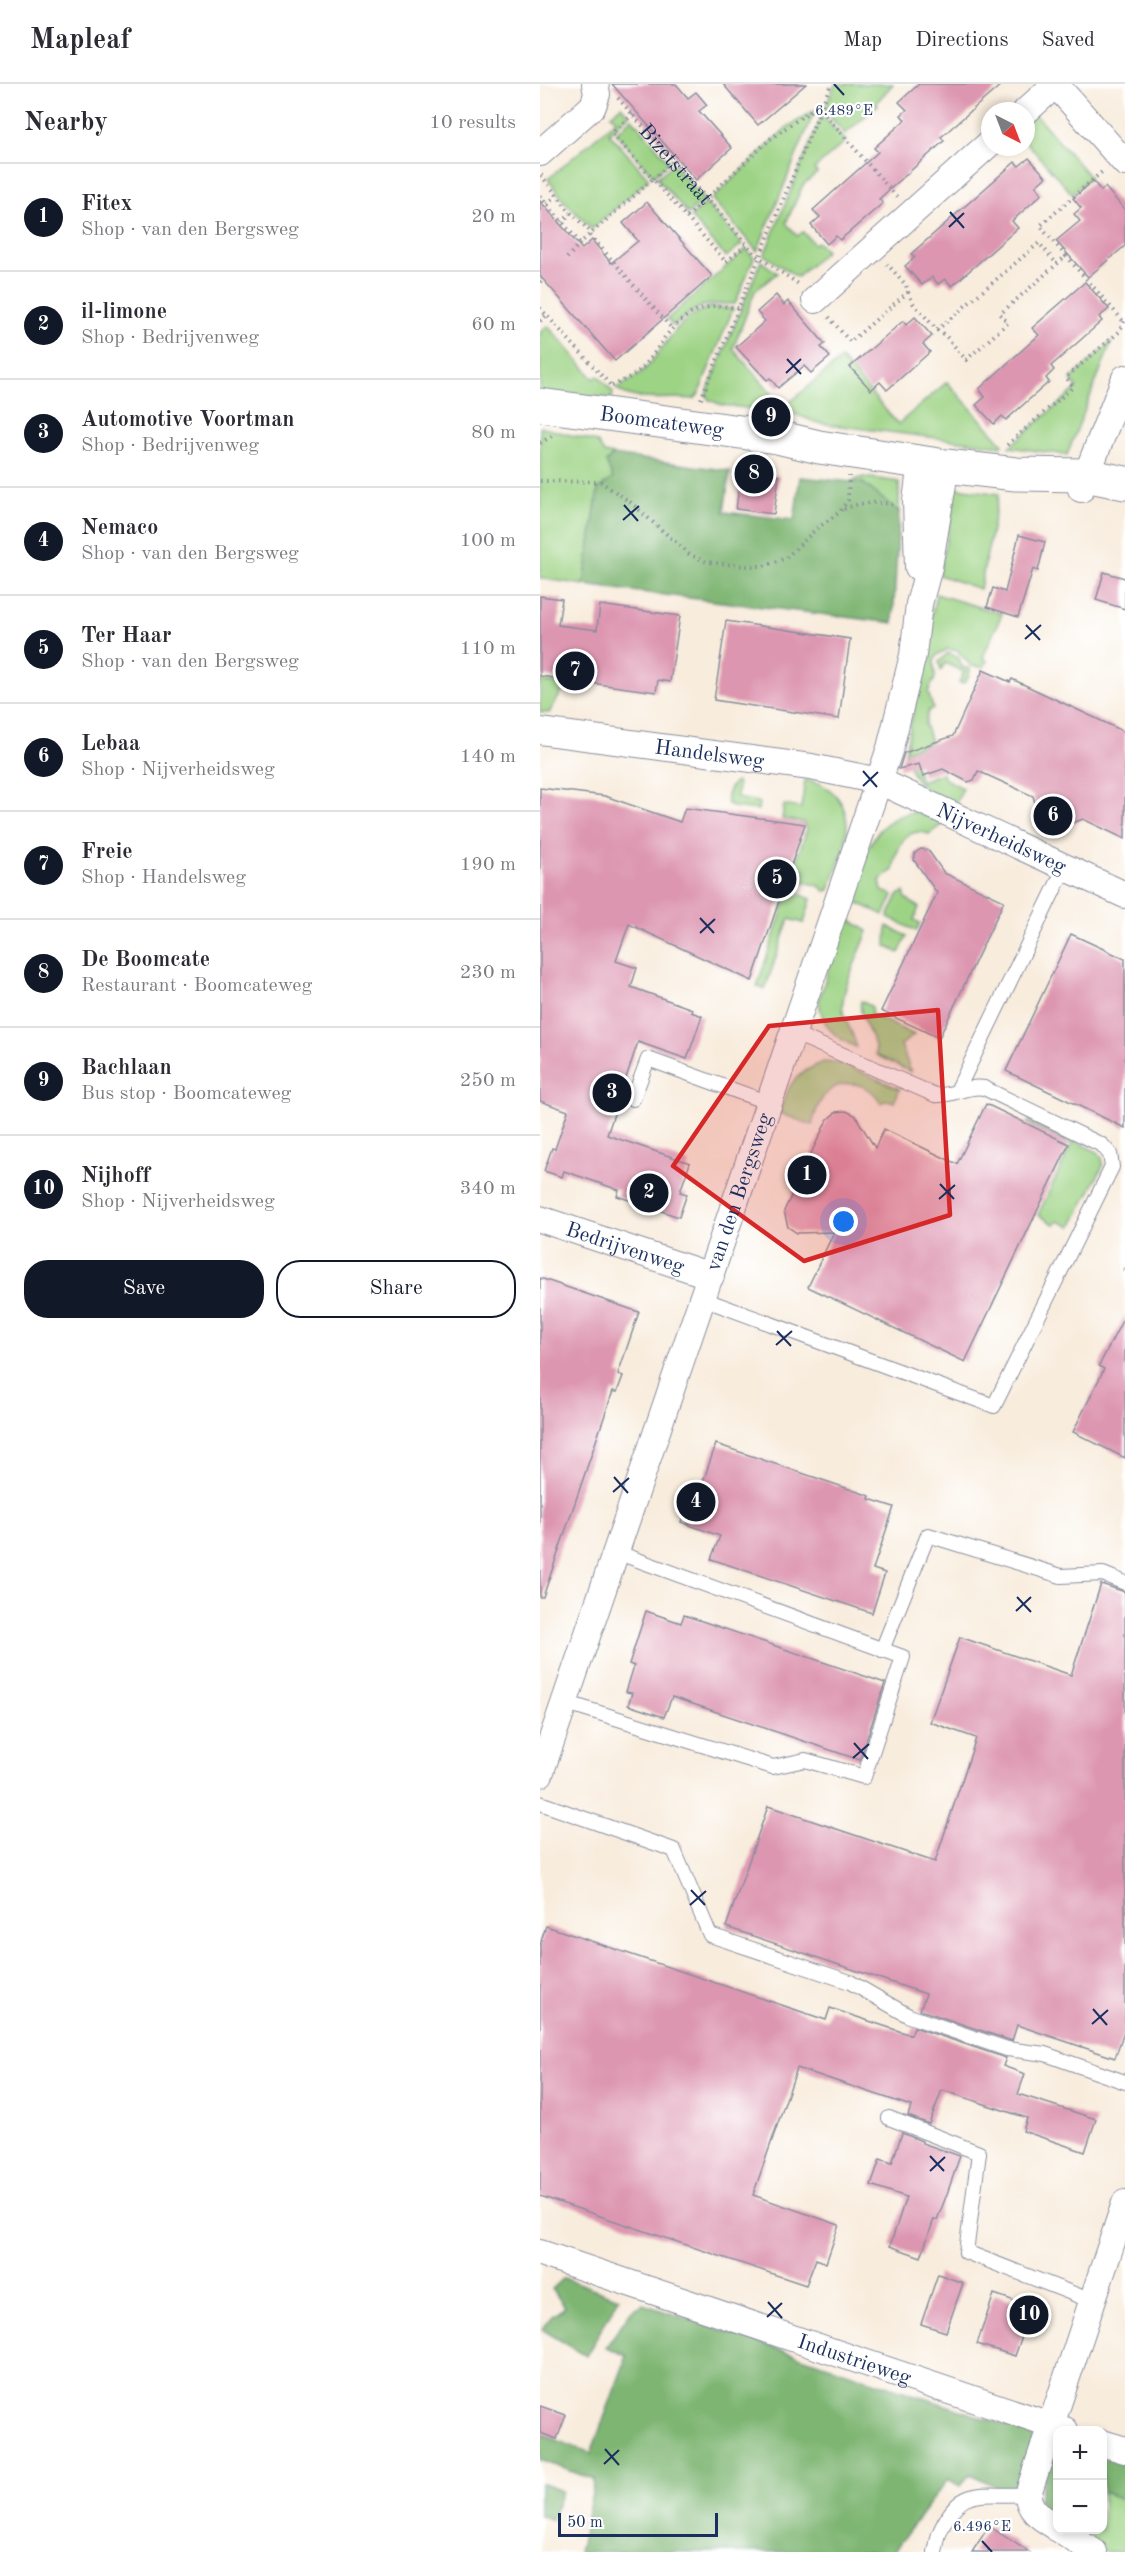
<!DOCTYPE html>
<meta charset="utf-8">
<style>
:root{--surface:#fff;--page:#f7f7f7;--text:#2b2b33;--muted:#7c7c81;--line:#e1e1e2;--accent:#111827}
body{margin:0;font-family:"Old Standard TT",serif;background:var(--page);color:var(--text)}
.controls{position:absolute;right:18px;bottom:18px;display:grid;overflow:hidden;border-radius:12px;box-shadow:0 3px 9px #0003}
.controls button{width:54px;height:54px;display:grid;place-items:center;padding:0;border:0;border-bottom:2px solid var(--line);background:var(--surface);color:var(--text);font:30px sans-serif}
.compass{position:absolute;left:441px;top:18px;width:54px;height:54px;border-radius:50%;background:var(--surface);box-shadow:0 3px 9px #0003;rotate:138deg}
.scale{position:absolute;left:18px;bottom:15px;width:160px;box-sizing:border-box;padding-left:6px;border:3px solid #1b2f5e;border-top:0;font-size:16px;line-height:21px;white-space:nowrap;color:#1b2f5e;-webkit-text-stroke:4px #fff;paint-order:stroke}
.you{position:absolute;left:304px;top:1138px;width:21px;height:21px;margin:-15px;border:4px solid #fff;border-radius:50%;background:#1a73e8;box-shadow:0 0 0 9px #1a73e833}
.badge{display:grid;place-items:center;width:39px;height:39px;border-radius:50%;background:var(--accent);color:#fff;font-size:20px;font-weight:700}
.pin{position:absolute;translate:-50% -50%;border:3px solid #fff;box-shadow:0 2px 6px #0006}
.list{margin:0;padding:0;list-style:none}
h2{display:flex;justify-content:space-between;align-items:center;height:78px;margin:0;padding:0 24px;font-size:26px}
h2 small{font-size:20px;font-weight:400;color:var(--muted)}
.list li{display:grid;grid-template-columns:39px 1fr auto;gap:18px;align-items:center;box-sizing:border-box;height:108px;padding:0 24px;border-top:2px solid var(--line)}
.list b{display:block;font-size:22px;white-space:nowrap}
.list p{margin:0;font-size:20px;white-space:nowrap;color:var(--muted)}
.list em{font-size:20px;font-style:normal;color:var(--muted)}
.actions{display:flex;gap:12px;padding:18px 24px}
.actions a{flex:1;padding:14px 0;border:2px solid var(--accent);border-radius:24px;text-align:center;font-size:21px;color:var(--accent)}
.actions .main{background:var(--accent);color:#fff}
.map{position:relative;flex:none;width:585px;height:2468px;overflow:hidden}
header{display:flex;align-items:center;gap:36px;box-sizing:border-box;height:84px;padding:0 30px;background:var(--surface);border-bottom:2px solid var(--line)}
header strong{font-size:28px}
nav{display:flex;gap:33px;margin-inline-start:auto;font-size:21px}
main{display:flex}
aside{flex:1;background:var(--surface)}
.map>svg:first-child{display:block}
</style>
<header>
<strong>Mapleaf</strong>
<nav><a>Map</a><a>Directions</a><a>Saved</a></nav>
</header>
<main>
<aside>
<h2>Nearby<small>10 results</small></h2>
<ul class="list">
<li><span class="badge">1</span><div><b>Fitex</b><p>Shop · van den Bergsweg</p></div><em>20 m</em></li>
<li><span class="badge">2</span><div><b>il-limone</b><p>Shop · Bedrijvenweg</p></div><em>60 m</em></li>
<li><span class="badge">3</span><div><b>Automotive Voortman</b><p>Shop · Bedrijvenweg</p></div><em>80 m</em></li>
<li><span class="badge">4</span><div><b>Nemaco</b><p>Shop · van den Bergsweg</p></div><em>100 m</em></li>
<li><span class="badge">5</span><div><b>Ter Haar</b><p>Shop · van den Bergsweg</p></div><em>110 m</em></li>
<li><span class="badge">6</span><div><b>Lebaa</b><p>Shop · Nijverheidsweg</p></div><em>140 m</em></li>
<li><span class="badge">7</span><div><b>Freie</b><p>Shop · Handelsweg</p></div><em>190 m</em></li>
<li><span class="badge">8</span><div><b>De Boomcate</b><p>Restaurant · Boomcateweg</p></div><em>230 m</em></li>
<li><span class="badge">9</span><div><b>Bachlaan</b><p>Bus stop · Boomcateweg</p></div><em>250 m</em></li>
<li><span class="badge">10</span><div><b>Nijhoff</b><p>Shop · Nijverheidsweg</p></div><em>340 m</em></li>
</ul>
<div class="actions"><a class="main">Save</a><a>Share</a></div>
</aside>
<div class="map">
<svg width="585" height="2468" viewBox="0 0 585 2468">
<rect width="100%" height="100%" fill="#fff"/>
<filter id="ink" filterUnits="userSpaceOnUse"><feTurbulence type="fractalNoise" baseFrequency=".0167" numOctaves="2"/><feDisplacementMap in="SourceGraphic" scale="12" xChannelSelector="R" yChannelSelector="G"/><feConvolveMatrix kernelMatrix="1 2 1 2 8 2 1 2 1" color-interpolation-filters="sRGB"/></filter>
<filter id="wash" filterUnits="userSpaceOnUse"><feTurbulence type="fractalNoise" baseFrequency=".008" numOctaves="4" result="noise"/><feDisplacementMap in="SourceGraphic" scale="24" xChannelSelector="R" yChannelSelector="G"/><feGaussianBlur stdDeviation="1.35" result="paint"/><feColorMatrix in="noise" values="0 0 0 0 0 0 0 0 0 0 0 0 0 0 0 0 0 1.4 0 .05"/><feComposite in="paint" operator="in"/></filter>
<g filter="url(#wash)">
<rect width="100%" height="100%" fill="#f8ecdc"/>
<g fill="#9dd384" stroke="#5c8171" stroke-width="1.5">
<path d="M 295,0 L 353,0 L 336,19 L 338,21 L 305,50 L 284,26 Z"/>
<path d="M 81,22 L 89,31 L 69,49 L 109,95 L 52,145 L 25,118 L 8,95 L 73,39 L 76,36 L 71,31 Z"/>
<path d="M 275,26 L 217,167 L 172,115 L 246,44 Z"/>
<path d="M 495,30 L 550,93 L 532,110 L 486,58 L 486,38 Z"/>
<path d="M 282,31 L 306,57 L 274,85 L 277,89 L 263,101 L 246,139 L 257,152 L 263,148 L 274,160 L 277,158 L 286,167 L 257,193 L 224,171 Z"/>
<path d="M 92,34 L 129,78 L 113,92 L 76,49 Z"/>
<path d="M 133,80 L 164,116 L 148,130 L 117,94 Z"/>
<path d="M 166,119 L 202,160 L 186,173 L 151,133 Z"/>
<path d="M 206,165 L 214,174 L 195,220 C 161,218 159,222 133,242 L 127,235 Z"/>
<path d="M 221,177 L 237,189 L 215,207 L 193,265 L 244,323 L 301,275 L 358,340 L 407,298 L 463,360 L 460,362 L 278,339 L 255,330 L 182,321 L 169,316 L 166,311 Z"/>
<path d="M 171,223 L 193,225 L 158,311 L 154,315 C 132,312 92,320 76,304 C 87,298 99,292 107,283 C 128,260 137,233 171,223 Z"/>
<path d="M 8,242 L 54,295 L 58,292 L 73,308 L 72,314 L 0,312 L 0,248 Z"/>
<path d="M 572,257 L 527,371 L 469,363 L 537,304 L 531,295 Z"/>
<path d="M 0,343 L 57,358 L 64,369 L 73,371 L 66,378 L 73,394 L 58,405 L 44,501 L 0,494 Z"/>
<path d="M 323,393 L 359,398 L 359,428 L 323,399 L 309,398 Z"/>
<path d="M 417,404 L 459,410 L 440,505 L 399,491 Z"/>
<path d="M 396,510 L 462,530 L 443,573 L 447,577 L 444,583 L 431,582 L 418,567 L 408,565 L 397,571 L 394,577 L 395,594 L 388,608 L 393,624 L 388,627 L 385,640 L 391,658 L 369,666 L 381,697 L 402,689 L 405,695 L 423,704 L 415,721 C 386,707 373,702 365,669 Z"/>
<path d="M 408,569 L 419,574 L 422,583 L 430,585 L 429,592 L 424,599 L 419,599 L 424,588 L 405,579 L 401,586 L 399,578 Z"/>
<path d="M 0,597 L 26,601 L 9,629 L 0,628 Z"/>
<path d="M 265,696 C 278,698 289,703 297,713 C 319,741 299,777 289,806 L 285,807 L 279,802 L 265,798 L 263,796 L 265,787 L 254,783 L 267,745 L 263,738 L 242,735 L 244,721 L 261,724 Z"/>
<path d="M 196,698 L 198,700 L 197,714 L 219,718 L 218,726 L 194,723 L 187,719 C 185,712 190,701 196,698 Z"/>
<path d="M 376,728 L 404,739 L 389,750 C 365,741 356,765 353,786 L 340,796 L 342,807 L 353,811 L 344,831 L 311,816 C 325,777 328,734 376,728 Z"/>
<path d="M 364,808 L 366,815 L 379,823 L 374,836 L 380,839 L 376,847 L 348,833 L 358,811 Z"/>
<path d="M 259,810 L 271,815 L 264,839 L 249,835 L 225,905 L 217,902 L 246,815 Z"/>
<path d="M 305,833 L 328,847 C 321,867 299,908 303,928 C 306,941 315,950 316,963 C 294,953 281,942 279,916 Z"/>
<path d="M 347,842 L 367,852 L 359,869 L 346,862 Z"/>
<path d="M 321,917 L 332,923 L 331,930 L 374,951 L 361,961 L 371,988 L 336,971 C 337,952 317,936 321,917 Z"/>
<path d="M 284,978 L 303,980 L 360,1005 L 354,1018 L 347,1016 L 341,1019 C 330,999 302,992 285,1011 C 278,1019 275,1030 272,1041 L 239,1029 C 250,999 253,990 284,978 Z"/>
<path d="M 489,1036 L 558,1068 L 562,1073 L 563,1082 L 531,1143 L 518,1137 L 514,1140 L 498,1131 L 532,1060 L 488,1039 Z"/>
<path d="M 563,2408 L 585,2416 L 585,2468 L 566,2468 L 538,2446 L 562,2446 Z"/>
</g>
<g fill="#7eb572" stroke="#4c7268" stroke-width="1.5">
<path d="M 73,371 L 190,387 L 184,428 L 254,436 L 260,393 L 323,399 L 359,428 L 353,539 L 44,501 L 58,405 L 73,394 L 66,378 Z"/>
<path d="M 24,2194 L 79,2214 L 46,2272 L 3,2246 L 12,2232 L 25,2223 L 12,2205 Z"/>
<path d="M 103,2220 L 486,2348 L 492,2353 L 495,2362 L 480,2405 L 468,2408 L 430,2390 L 420,2402 L 408,2395 L 353,2468 L 39,2468 L 55,2396 L 0,2376 L 0,2350 L 51,2369 L 87,2272 L 66,2263 L 91,2227 Z"/>
<path d="M 517,2365 L 517,2438 L 497,2422 L 512,2368 Z"/>
<path d="M 562,2373 L 585,2381 L 585,2416 L 563,2408 Z"/>
<path d="M 0,2399 L 22,2407 L 12,2436 L 0,2431 Z"/>
</g>
<g id="blocks">
<g fill="#dd96b0">
<path d="M 72,0 L 136,0 L 148,14 L 156,8 L 167,21 L 159,27 L 192,64 L 156,96 Z"/>
<path d="M 183,0 L 266,0 L 218,41 Z"/>
<path d="M 379,0 L 462,0 L 401,53 L 404,57 L 339,115 L 343,119 L 300,156 L 296,152 L 287,160 L 271,141 L 280,133 L 273,126 L 338,68 L 334,64 L 365,36 L 361,31 L 367,26 L 359,18 Z"/>
<path d="M 489,74 L 506,93 L 496,102 L 502,110 L 472,137 L 478,144 L 412,202 L 405,195 L 398,200 L 392,193 L 382,201 L 365,182 L 375,173 L 371,170 L 475,78 L 479,82 Z"/>
<path d="M 553,97 L 561,107 L 565,103 L 585,126 L 585,162 L 548,193 L 516,157 L 540,137 L 534,130 L 541,124 L 533,114 Z"/>
<path d="M 0,117 L 42,165 L 52,156 L 71,179 L 98,157 L 83,139 L 107,118 L 172,192 L 75,277 L 0,192 Z"/>
<path d="M 545,198 L 569,225 L 559,233 L 562,237 L 511,282 L 514,286 L 506,294 L 509,298 L 466,336 L 462,332 L 454,340 L 436,321 L 445,313 L 439,305 L 499,251 L 492,244 Z"/>
<path d="M 236,211 L 244,221 L 248,217 L 285,260 L 281,263 L 290,273 L 271,289 L 264,282 L 238,304 L 230,294 L 227,296 L 196,263 L 225,237 L 217,228 Z"/>
<path d="M 375,233 L 392,252 L 383,260 L 390,268 L 347,306 L 340,298 L 331,306 L 310,283 L 363,237 L 366,241 Z"/>
<path d="M 201,387 L 239,392 L 234,430 L 196,425 Z"/>
<path d="M 479,451 L 505,458 L 498,487 L 493,485 L 478,533 L 447,523 L 453,504 L 465,508 Z"/>
<path d="M 564,488 L 585,494 L 585,525 L 556,516 Z"/>
<path d="M 0,512 L 22,515 L 18,541 L 57,546 L 60,521 L 140,532 L 130,598 L 118,596 L 116,608 L 0,592 Z"/>
<path d="M 186,537 L 310,555 L 299,635 L 174,616 Z"/>
<path d="M 443,586 L 470,598 L 472,595 L 585,648 L 585,755 L 543,735 L 522,743 L 499,732 L 493,712 L 438,687 L 434,696 L 428,698 L 403,685 L 383,692 L 379,680 L 359,685 L 364,669 L 413,652 Z"/>
<path d="M 0,704 L 65,712 L 140,738 L 145,724 L 265,740 L 212,897 L 89,840 L 76,877 L 97,884 L 91,903 L 152,925 L 151,928 L 162,932 L 147,975 L 98,958 L 67,1051 L 150,1079 L 140,1108 L 147,1110 L 139,1133 L 77,1112 L 79,1106 L 24,1087 L 22,1093 L 4,1087 L 12,1064 L 15,1065 L 28,1027 L 0,1017 Z"/>
<path d="M 381,765 L 388,766 L 404,789 L 464,817 L 399,954 L 341,927 L 397,809 L 374,776 L 375,769 Z"/>
<path d="M 531,850 L 585,875 L 585,1044 L 466,987 Z"/>
<path d="M 446,1020 L 529,1060 L 425,1278 L 268,1203 L 294,1148 L 257,1149 L 248,1143 L 244,1127 L 287,1036 L 296,1028 L 306,1027 L 315,1031 L 335,1064 L 344,1045 L 417,1080 Z"/>
<path d="M 0,1194 L 99,1228 L 78,1290 L 83,1292 L 77,1308 L 73,1307 L 3,1513 L 0,1513 Z"/>
<path d="M 585,1231 L 585,1374 L 533,1348 L 564,1285 L 559,1282 Z"/>
<path d="M 176,1360 L 330,1412 L 329,1415 L 354,1423 L 333,1485 L 345,1489 L 332,1529 L 171,1475 L 180,1452 L 141,1438 L 151,1409 L 158,1412 Z"/>
<path d="M 561,1500 L 585,1508 L 585,1945 L 575,1974 L 477,1941 L 472,1957 L 469,1956 L 380,1926 L 386,1910 L 186,1843 L 228,1722 L 395,1778 L 436,1654 L 390,1638 L 420,1553 L 531,1591 Z"/>
<path d="M 106,1527 L 141,1539 L 144,1531 L 345,1599 L 320,1676 L 132,1613 L 124,1633 L 88,1621 L 92,1609 L 86,1608 L 94,1582 L 89,1580 Z"/>
<path d="M 6,1842 L 286,1936 L 290,1924 L 371,1951 L 374,1943 L 466,1974 L 463,1982 L 485,1990 L 478,2010 L 556,2035 L 545,2068 L 483,2047 L 487,2034 L 402,2006 L 389,2040 L 368,2032 L 371,2022 L 257,1984 L 213,2111 L 299,2141 L 286,2179 L 276,2175 L 266,2201 L 0,2112 L 0,1860 Z"/>
<path d="M 362,2049 L 382,2057 L 382,2059 L 420,2072 L 407,2110 L 397,2136 L 394,2135 L 381,2173 L 350,2162 L 366,2113 L 331,2101 L 340,2075 L 352,2079 Z"/>
<path d="M 398,2190 L 423,2199 L 406,2248 L 381,2240 Z"/>
<path d="M 454,2210 L 498,2225 L 491,2244 L 484,2246 L 475,2272 L 437,2260 Z"/>
<path d="M 0,2322 L 26,2331 L 17,2355 L 0,2349 Z"/>
<path d="M 449,2442 L 464,2452 L 489,2468 L 432,2468 Z"/>
</g>
</g>
</g>
<g filter="url(#ink)">
<use href="#blocks" fill-opacity="0" stroke="#8a8e9d" stroke-width="1.5"/>
<g fill="none" stroke-linecap="round" stroke-linejoin="round">
<defs>
<g id="lane">
<path d="M 417,1007 L 525,783"/>
<path d="M 93,1015 L 108,975 L 229,1019"/>
<path d="M 163,1215 L 454,1322 L 572,1083 L 570,1070 L 562,1061 L 444,1004 C 426,1001 412,1013 395,1011 L 253,949"/>
<path d="M 342,1566 L 388,1451 L 521,1492 L 563,1490 L 585,1499"/>
<path d="M 24,1618 L 233,1683 L 265,1676 L 324,1693 L 363,1573 L 76,1468"/>
<path d="M 0,1719 L 134,1766 L 170,1851 L 310,1898 L 369,1932 L 467,1965 L 505,1970 L 585,1998"/>
<path d="M 349,2034 L 439,2069 L 426,2168 L 552,2217"/>
<path d="M 395,2468 C 397,2462 397,2456 399,2450 C 421,2398 442,2414 488,2410"/>
</g>
<g id="street">
<path d="M 515,0 L 585,79"/>
<path d="M 486,27 L 516,0"/>
<path d="M 0,69 L 53,22 L 57,10 L 55,0"/>
<path d="M 275,216 L 450,59"/>
<path d="M 541,405 L 585,294"/>
<path d="M 378,483 L 376,417 L 381,378"/>
<path id="s2" d="M 0,647 L 271,683 L 339,697 L 585,811"/>
<path id="s3" d="M 0,1135 L 171,1192"/>
<path id="s4" d="M 0,1690 L 350,664 L 373,571 L 379,520 L 389,483 L 406,382"/>
<path id="s5" d="M 0,2169 L 525,2346"/>
<path d="M 562,2359 L 585,2366"/>
<path d="M 518,2444 C 504,2435 488,2428 488,2410 L 585,2119"/>
<path d="M 519,2446 L 554,2468"/>
</g>
<g id="secondary">
<path id="s6" d="M 0,321 L 237,353 L 279,363 L 406,382 L 476,390 L 545,391 L 585,399"/>
</g>
</defs>
<use href="#lane" stroke="#8a8e9d" stroke-width="16"/>
<use href="#street" stroke="#8a8e9d" stroke-width="28"/>
<use href="#secondary" stroke="#8a8e9d" stroke-width="35"/>
<g stroke="#8a8e9d" stroke-width="4" stroke-dasharray="1.5 4.5" stroke-linecap="butt">
<path id="s1" d="M 78,14 L 216,171 L 260,201"/>
<path d="M 281,26 L 357,113"/>
<path d="M 93,30 L 72,49 L 113,95 L 133,77"/>
<path d="M 1,91 L 31,129 L 52,149"/>
<path d="M 0,112 L 40,159 L 113,95 L 186,178 L 206,161"/>
<path d="M 7,120 L 16,112"/>
<path d="M 147,133 L 230,55 L 283,18"/>
<path d="M 22,138 L 31,129"/>
<path d="M 50,151 L 133,246"/>
<path d="M 526,172 L 500,142 L 564,86"/>
<path d="M 27,174 L 40,159"/>
<path d="M 0,198 L 2,196"/>
<path d="M 368,208 L 373,219 L 397,246 L 499,159 L 517,180 L 526,172 L 584,238"/>
<path d="M 0,224 L 72,303"/>
<path d="M 289,233 L 310,258 L 368,208 L 366,201 L 347,180"/>
<path d="M 0,237 L 7,231"/>
<path d="M 397,246 L 405,251 L 426,276 L 468,239 L 460,230 L 517,180"/>
<path d="M 72,302 C 83,297 94,292 103,283 C 112,274 118,263 125,253 C 147,227 164,218 198,224"/>
<path d="M 161,315 L 291,0"/>
<path d="M 0,359 L 15,350"/>
<path d="M 467,361 L 533,303 L 526,293 L 579,248 L 585,236"/>
<path d="M 0,397 L 61,398 L 90,418 L 150,471 L 167,478 L 204,482 L 224,482 L 246,474 L 276,445 L 300,428 L 308,416 L 309,392"/>
<path d="M 304,425 C 321,418 336,417 355,421"/>
<path d="M 583,1185 L 585,1186"/>
</g>
<use href="#lane" stroke="#fff" stroke-width="14"/>
<use href="#street" stroke="#fff" stroke-width="26"/>
<use href="#secondary" stroke="#fff" stroke-width="33"/>
</g>
</g>
<path fill="#d62828" fill-opacity="0.2" stroke="#d62828" stroke-width="4.5" stroke-linejoin="round" d="M 398,926 L 410,1131 L 264,1177 L 133,1082 L 229,942 Z"/>
<path fill="none" stroke="#1b2f5e" stroke-width="2" d="M 294,0 L 304,11M 410,128 L 424,144M 409,143 L 424,129M 247,275 L 261,290M 246,289 L 261,275M 84,421 L 98,437M 83,436 L 99,422M 486,541 L 500,556M 485,555 L 501,541M 323,687 L 337,703M 323,702 L 338,688M 160,834 L 174,849M 160,849 L 175,835M 400,1100 L 414,1115M 399,1115 L 415,1101M 237,1247 L 251,1262M 236,1261 L 252,1247M 74,1393 L 88,1409M 73,1408 L 89,1394M 477,1513 L 491,1528M 476,1527 L 491,1513M 314,1659 L 328,1675M 313,1674 L 329,1660M 151,1806 L 165,1821M 150,1821 L 166,1807M 553,1925 L 567,1941M 552,1940 L 568,1926M 390,2072 L 404,2087M 390,2087 L 405,2073M 228,2218 L 242,2234M 227,2233 L 242,2219M 65,2365 L 79,2381M 64,2380 L 79,2366M 442,2457 L 452,2468"/>
<g text-anchor="middle" stroke-width="4.5" stroke-linejoin="round" paint-order="stroke">
<g font-size="21" fill="#1b2f5e" stroke="#fff">
<text dy="7" stroke="none"><textPath href="#s1" startOffset="88">Bizetstraat</textPath></text>
<text dy="7" stroke="none"><textPath href="#s6" startOffset="123">Boomcateweg</textPath></text>
<text dy="7" stroke="none"><textPath href="#s2" startOffset="171">Handelsweg</textPath></text>
<text dy="7" stroke="none"><textPath href="#s2" startOffset="478">Nijverheidsweg</textPath></text>
<text dy="7" stroke="none"><textPath href="#s4" startOffset="615">van den Bergsweg</textPath></text>
<text dy="7" stroke="none"><textPath href="#s3" startOffset="90">Bedrijvenweg</textPath></text>
<text dy="7" stroke="none"><textPath href="#s5" startOffset="332">Industrieweg</textPath></text>
</g>
</g>
<g font-size="15" text-anchor="middle" fill="#1b2f5e" stroke="#fff" stroke-width="4.5" stroke-linejoin="round" paint-order="stroke">
<text x="304" y="31">6.489°E</text>
<text x="442" y="2447">6.496°E</text>
</g>
</svg>
<div class="controls">
<button>+</button>
<button>−</button>
</div>
<svg class="compass" viewBox="-18 -18 36 36"><path d="M0-13l5 13h-10z" fill="#e53935"/><path d="M0 13l5-13h-10z" fill="#7c7c81"/></svg>
<div class="scale">50 m</div>
<div class="you"></div>
<div class="pin badge" style="left:267px;top:1091px">1</div>
<div class="pin badge" style="left:109px;top:1109px">2</div>
<div class="pin badge" style="left:72px;top:1009px">3</div>
<div class="pin badge" style="left:156px;top:1418px">4</div>
<div class="pin badge" style="left:237px;top:795px">5</div>
<div class="pin badge" style="left:513px;top:732px">6</div>
<div class="pin badge" style="left:35px;top:587px">7</div>
<div class="pin badge" style="left:214px;top:390px">8</div>
<div class="pin badge" style="left:231px;top:333px">9</div>
<div class="pin badge" style="left:489px;top:2231px">10</div>
</div>
</main>
